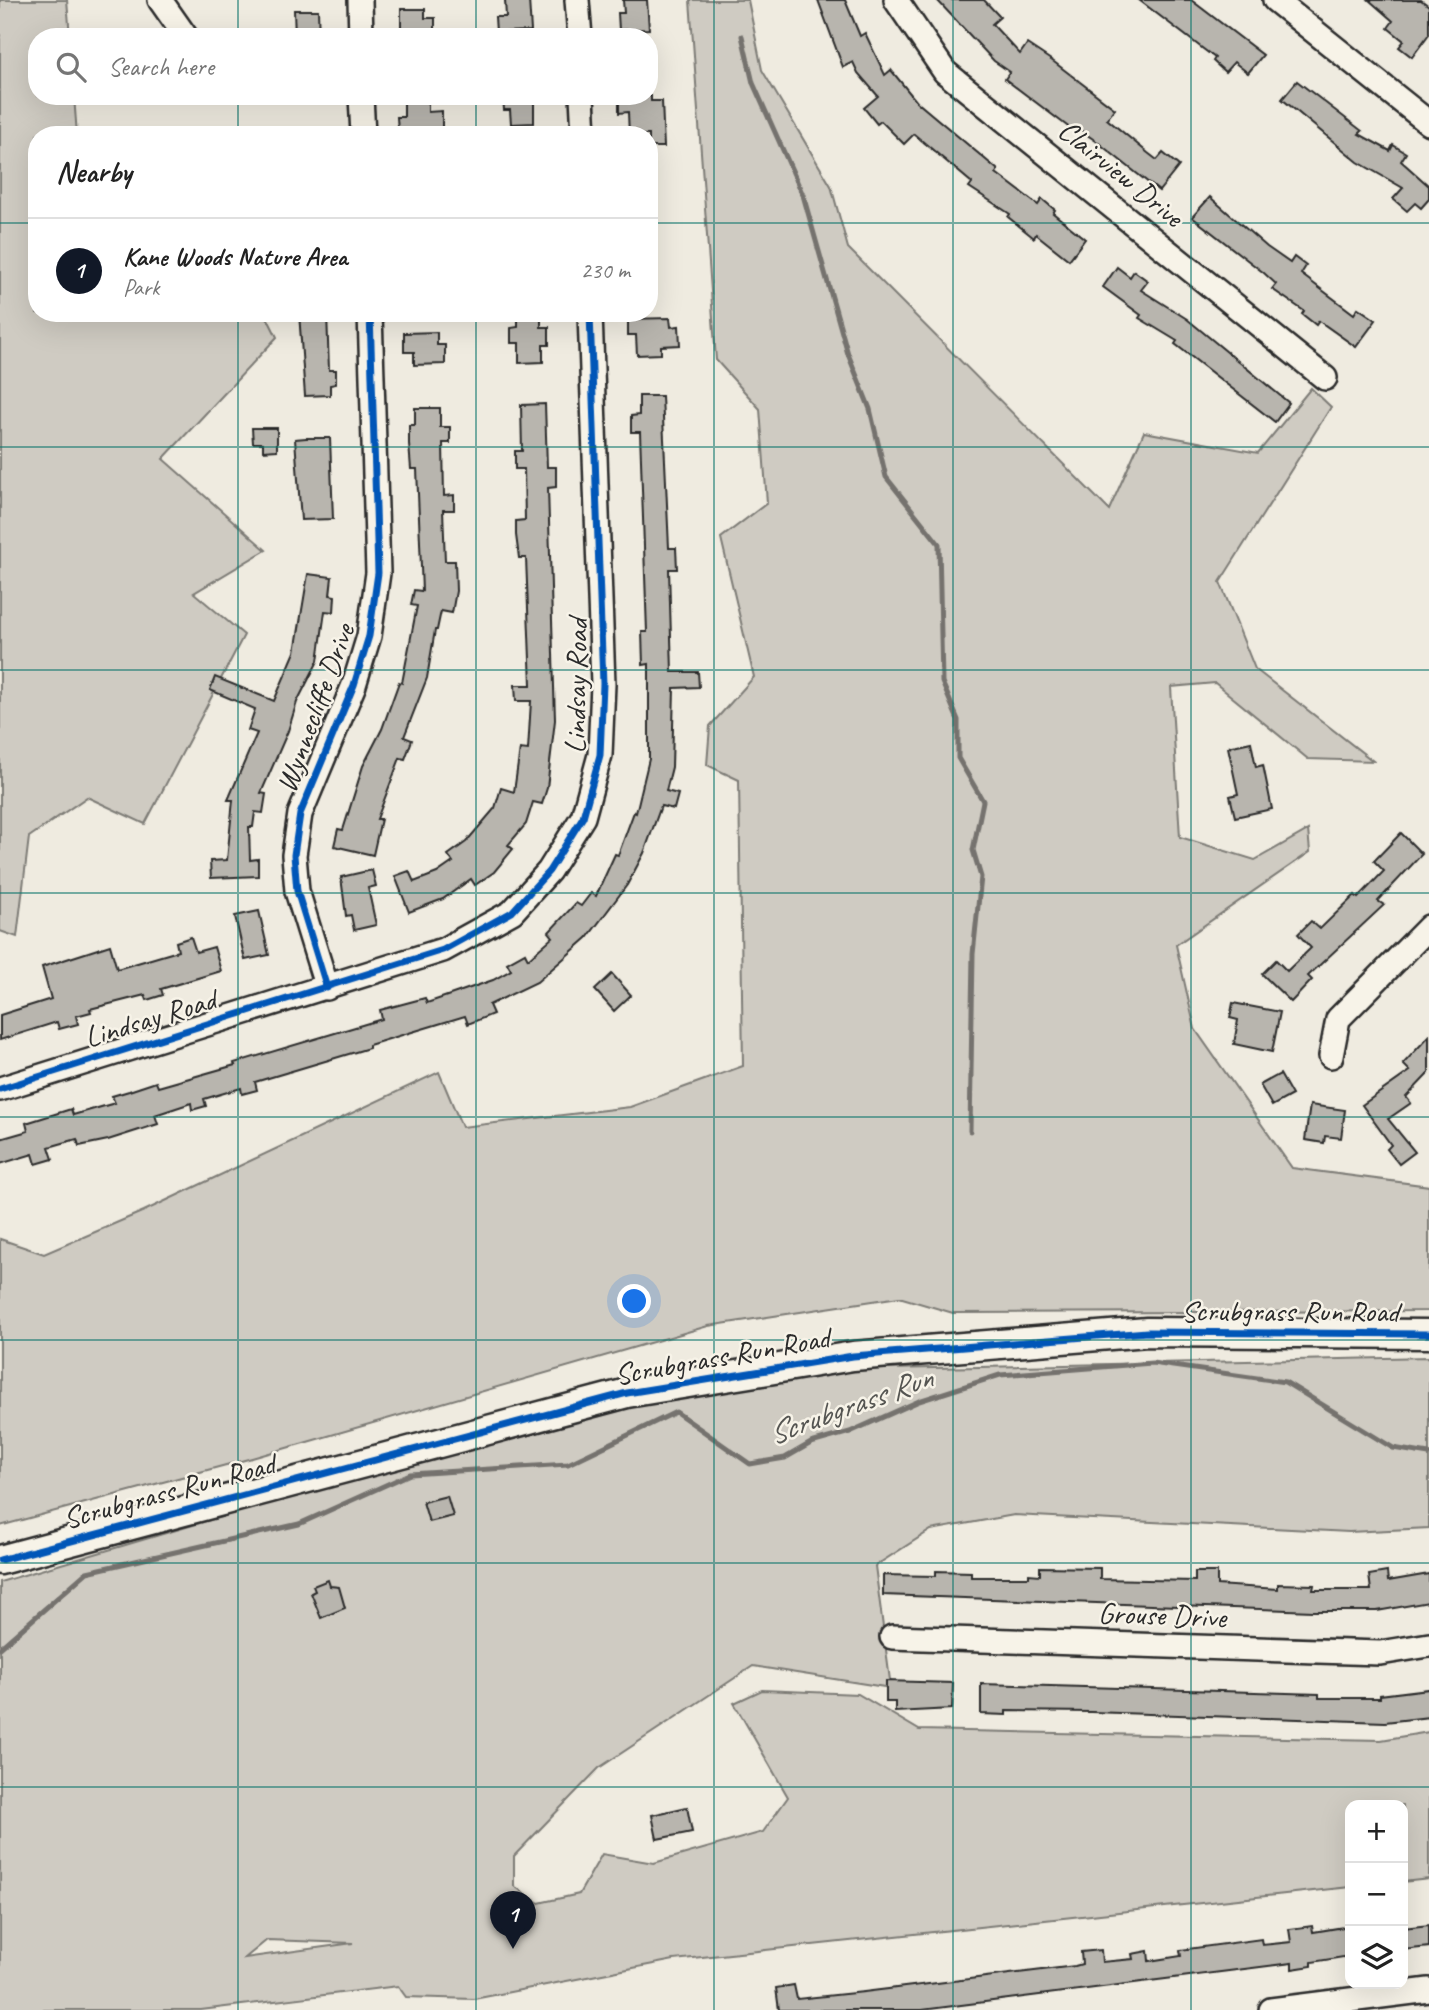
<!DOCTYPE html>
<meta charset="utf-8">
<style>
:root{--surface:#fff;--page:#f2f2f2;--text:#222;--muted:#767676;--line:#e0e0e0;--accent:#111827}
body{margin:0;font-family:Caveat,sans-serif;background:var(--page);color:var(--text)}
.controls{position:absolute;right:21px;bottom:21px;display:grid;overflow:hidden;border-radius:14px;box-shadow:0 7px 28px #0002}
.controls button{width:63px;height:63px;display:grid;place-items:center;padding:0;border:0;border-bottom:2px solid var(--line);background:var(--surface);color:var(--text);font:35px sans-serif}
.you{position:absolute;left:635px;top:1302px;width:24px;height:24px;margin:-18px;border:5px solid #fff;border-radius:50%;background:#1a73e8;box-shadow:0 0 0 10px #1a73e833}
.badge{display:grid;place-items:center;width:46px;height:46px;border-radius:50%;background:var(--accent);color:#fff;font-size:23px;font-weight:700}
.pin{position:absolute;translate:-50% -58px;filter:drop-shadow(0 2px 4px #0008)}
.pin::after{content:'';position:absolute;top:37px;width:24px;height:21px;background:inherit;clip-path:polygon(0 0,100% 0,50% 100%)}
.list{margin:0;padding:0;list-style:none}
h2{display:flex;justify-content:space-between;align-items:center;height:91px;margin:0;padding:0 28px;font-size:30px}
h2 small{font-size:23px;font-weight:400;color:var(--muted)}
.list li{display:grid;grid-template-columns:46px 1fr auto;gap:21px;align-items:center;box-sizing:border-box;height:105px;padding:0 28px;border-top:2px solid var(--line)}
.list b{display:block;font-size:26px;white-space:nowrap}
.list p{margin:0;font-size:23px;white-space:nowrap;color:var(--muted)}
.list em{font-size:23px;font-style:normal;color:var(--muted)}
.icon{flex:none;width:38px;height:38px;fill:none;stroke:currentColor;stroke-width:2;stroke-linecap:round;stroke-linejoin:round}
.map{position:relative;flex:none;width:1429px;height:2010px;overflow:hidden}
.search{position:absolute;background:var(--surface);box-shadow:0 7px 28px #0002;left:28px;top:28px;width:630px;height:77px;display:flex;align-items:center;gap:18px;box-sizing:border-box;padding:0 24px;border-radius:28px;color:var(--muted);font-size:26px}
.panel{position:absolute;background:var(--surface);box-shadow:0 7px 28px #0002;left:28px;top:126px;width:630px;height:196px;border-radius:28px}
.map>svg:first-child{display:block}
</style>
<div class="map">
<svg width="1429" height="2010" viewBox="0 0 1429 2010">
<rect width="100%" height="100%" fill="#efebe0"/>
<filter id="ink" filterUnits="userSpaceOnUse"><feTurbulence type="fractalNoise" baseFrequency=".0143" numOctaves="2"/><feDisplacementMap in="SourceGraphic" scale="14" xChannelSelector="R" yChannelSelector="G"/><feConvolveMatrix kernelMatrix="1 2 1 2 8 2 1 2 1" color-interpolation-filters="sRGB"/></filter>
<g filter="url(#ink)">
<g fill="#cfcbc2" stroke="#7d7b76" stroke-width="2" fill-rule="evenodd">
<path d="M 0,0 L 67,0 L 70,37 L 37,37 L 37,96 L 74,96 L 77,135 L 37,135 L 37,313 L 265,313 L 277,337 L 163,459 L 266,550 L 194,593 L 244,635 L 145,824 L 87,797 L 29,837 L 17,937 L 0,931 Z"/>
<path d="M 690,0 L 748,0 L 762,70 L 831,186 L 848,248 L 1109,510 L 1144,432 L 1258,453 L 1311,388 L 1331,407 L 1220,582 L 1255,669 L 1373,761 L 1308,759 L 1215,683 L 1171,687 L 1180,837 L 1255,860 L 1308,830 L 1310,852 L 1176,945 L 1195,1029 L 1292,1168 L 1429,1186 L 1429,1311 L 953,1313 L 899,1297 L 708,1326 L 252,1458 L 0,1526 L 0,1239 L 44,1254 L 144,1211 L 439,1072 L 462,1127 L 630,1107 L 743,1066 L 739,780 L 707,765 L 710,726 L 754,677 L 721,538 L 767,503 L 760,409 L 716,360 Z"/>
<path d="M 1429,1357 L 1429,1528 L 1349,1532 L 1014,1515 L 931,1530 L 875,1566 L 891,1688 L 753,1666 L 599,1768 L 514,1856 L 514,1886 L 539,1903 L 579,1894 L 602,1854 L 654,1863 L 763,1832 L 788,1797 L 734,1703 L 762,1690 L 858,1694 L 919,1730 L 1381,1740 L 1429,1732 L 1429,1879 L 1403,1882 L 1403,1805 L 1350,1805 L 1350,1887 L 674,1960 L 474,1999 L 406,1997 L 398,1986 L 201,2010 L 0,2010 L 0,1582 L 488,1438 L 795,1371 ZM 267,1940 L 353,1943 L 245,1958 Z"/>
</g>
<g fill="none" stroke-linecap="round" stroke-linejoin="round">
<g stroke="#74726e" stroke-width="5">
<path d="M 742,36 L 753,83 L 803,195 L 848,354 L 870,409 L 886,477 L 939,544 L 942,682 L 958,720 L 958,758 L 983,801 L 973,850 L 981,877 L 973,954 L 970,1131"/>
<path d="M 0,1648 L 87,1572 L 299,1524 L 410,1474 L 568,1464 L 676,1412 L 750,1464 L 785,1458 L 811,1443 L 850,1432 L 919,1401 L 1000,1375 L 1152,1363 L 1285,1382 L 1393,1448 L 1429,1454"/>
</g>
</g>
<g fill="#b8b5ae" stroke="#2b2b2b" stroke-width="2">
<path d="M 505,0 L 529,0 L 531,31 L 496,32 L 495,17 L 506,17 Z"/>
<path d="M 623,0 L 647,0 L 649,29 L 619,30 L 618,13 L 624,13 Z"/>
<path d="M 818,0 L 845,0 L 860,36 L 865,33 L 885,75 L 891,70 L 917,102 L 998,170 L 996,173 L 1038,205 L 1042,199 L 1055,210 L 1053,213 L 1085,239 L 1069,260 L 1036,234 L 1034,238 L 1008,217 L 1010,214 L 969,187 L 972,183 L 914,134 L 904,144 L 881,121 L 877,124 L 864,108 L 878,96 L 858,73 L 853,62 L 843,67 Z"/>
<path d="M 937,0 L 984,0 L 1000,17 L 992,24 L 1020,54 L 1027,44 L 1054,62 L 1115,109 L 1107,119 L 1148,153 L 1157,160 L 1163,153 L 1179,166 L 1159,191 L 1096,141 L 1077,128 L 1075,132 L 1005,79 L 1010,72 L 994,61 Z"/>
<path d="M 1139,0 L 1191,0 L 1263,55 L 1248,73 L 1234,62 L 1225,72 L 1213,61 L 1215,58 Z"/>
<path d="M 1369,0 L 1421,0 L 1429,6 L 1429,34 L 1412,57 L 1399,47 L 1404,41 L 1388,28 L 1393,21 Z"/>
<path d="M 401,9 L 425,9 L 425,18 L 435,18 L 435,37 L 401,37 Z"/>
<path d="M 294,10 L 318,10 L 319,37 L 295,37 Z"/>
<path d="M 1297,81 L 1362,131 L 1359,134 L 1390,151 L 1393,145 L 1406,153 L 1401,161 L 1429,186 L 1429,199 L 1421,208 L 1415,203 L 1407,211 L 1393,199 L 1403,188 L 1358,162 L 1282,99 Z"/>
<path d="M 503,96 L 534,96 L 534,123 L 511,124 L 510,110 L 504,110 Z"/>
<path d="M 619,96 L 651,96 L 651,101 L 662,101 L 664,147 L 649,147 L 649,135 L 629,135 L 628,112 L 619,113 Z"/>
<path d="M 404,98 L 428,98 L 428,112 L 442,111 L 442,130 L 398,131 L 397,117 L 404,117 Z"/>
<path d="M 1210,197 L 1267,247 L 1290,263 L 1294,257 L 1306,266 L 1301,274 L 1354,314 L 1358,308 L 1376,320 L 1356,347 L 1319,321 L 1316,325 L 1302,314 L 1304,311 L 1272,289 L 1276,284 L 1264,273 L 1192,217 Z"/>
<path d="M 1117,267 L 1130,277 L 1134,271 L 1148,281 L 1141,290 L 1187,319 L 1289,403 L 1275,422 L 1175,344 L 1177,341 L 1139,318 L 1141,315 L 1103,287 Z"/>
<path d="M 299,313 L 327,313 L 329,370 L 336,370 L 336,384 L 330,385 L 330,395 L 305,396 Z"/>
<path d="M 518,313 L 541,313 L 541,327 L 549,327 L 549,345 L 543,345 L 543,362 L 519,363 L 519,343 L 511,343 L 511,328 L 518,327 Z"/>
<path d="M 670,318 L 671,327 L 679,326 L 680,345 L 661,346 L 661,354 L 637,355 L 636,335 L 628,335 L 628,319 Z"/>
<path d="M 437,332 L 437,345 L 445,345 L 445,364 L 414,365 L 414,352 L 404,352 L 404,333 Z"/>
<path d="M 639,396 L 662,396 L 669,548 L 676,548 L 677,569 L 669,569 L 672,672 L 698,672 L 699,687 L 674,688 L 672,767 L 666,791 L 678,794 L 674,809 L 661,806 L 644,853 L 627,885 L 587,938 L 537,982 L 489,1005 L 493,1014 L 468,1024 L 465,1016 L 369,1045 L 369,1048 L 255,1082 L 257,1090 L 242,1094 L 241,1088 L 204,1099 L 206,1106 L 192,1110 L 191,1103 L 155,1115 L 158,1124 L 108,1140 L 79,1146 L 77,1139 L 49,1147 L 53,1159 L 36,1164 L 33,1154 L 0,1164 L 0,1139 L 28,1131 L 26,1123 L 71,1109 L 73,1115 L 115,1103 L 112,1096 L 129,1091 L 156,1082 L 158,1087 L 235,1065 L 234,1063 L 382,1019 L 380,1010 L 425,998 L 427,1003 L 493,980 L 511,970 L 507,963 L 525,953 L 528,959 L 553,937 L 549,932 L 576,903 L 581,906 L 591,893 L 596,896 L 615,854 L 618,855 L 634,812 L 636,813 L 649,759 L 649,664 L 643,665 L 642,632 L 647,632 L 640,432 L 631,432 L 631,416 L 639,415 Z"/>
<path d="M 545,404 L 547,467 L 556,467 L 556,487 L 548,488 L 555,720 L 547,788 L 542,804 L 533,802 L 526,824 L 508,845 L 513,849 L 494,872 L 475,885 L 471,879 L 443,899 L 409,912 L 395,876 L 409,871 L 414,882 L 437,873 L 453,862 L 448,855 L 466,842 L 495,808 L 501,788 L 514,792 L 520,749 L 528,750 L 531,701 L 516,701 L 515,685 L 531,685 L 526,558 L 519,558 L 516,535 L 516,521 L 525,520 L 524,469 L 515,469 L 515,451 L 522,451 L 521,405 Z"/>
<path d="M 415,408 L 440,408 L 440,427 L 450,427 L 450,443 L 443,443 L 444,496 L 454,495 L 454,510 L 443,510 L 445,561 L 455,561 L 456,591 L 452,613 L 441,611 L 437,630 L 435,630 L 427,678 L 404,737 L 412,740 L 405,759 L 400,758 L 377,819 L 381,819 L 373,855 L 334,846 L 338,829 L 343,830 L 363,766 L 382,729 L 399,682 L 402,683 L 417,606 L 411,605 L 414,590 L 422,591 L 417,469 L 411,469 L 409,444 L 409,425 L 415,425 Z"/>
<path d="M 252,428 L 277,428 L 277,450 L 263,451 L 263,443 L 253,443 Z"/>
<path d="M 306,438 L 330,438 L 333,519 L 301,520 L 295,439 Z"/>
<path d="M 308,574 L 332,577 L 330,595 L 335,596 L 334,612 L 325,611 L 318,661 L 297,702 L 288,731 L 261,793 L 266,794 L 263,813 L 255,812 L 253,827 L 249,827 L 250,860 L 258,859 L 258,876 L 211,878 L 210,861 L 227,860 L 233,800 L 228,800 L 257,733 L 248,730 L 255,709 L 210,690 L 215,677 L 274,701 L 295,652 Z"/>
<path d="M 1251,742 L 1256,767 L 1263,765 L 1272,809 L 1235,817 L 1230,796 L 1238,794 L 1228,747 Z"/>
<path d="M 1401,833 L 1422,854 L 1378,901 L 1384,905 L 1308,976 L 1312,980 L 1291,1002 L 1262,974 L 1276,960 L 1287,971 L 1311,948 L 1298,934 L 1311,921 L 1320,929 L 1355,895 L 1358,898 L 1384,871 L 1374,861 Z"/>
<path d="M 372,870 L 376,886 L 368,888 L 376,925 L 354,930 L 351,915 L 346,916 L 341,877 Z"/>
<path d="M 259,911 L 269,955 L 245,960 L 235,916 Z"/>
<path d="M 191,937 L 196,952 L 214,947 L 221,971 L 161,989 L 163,995 L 147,1000 L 145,995 L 90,1009 L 91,1012 L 76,1016 L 78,1024 L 59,1029 L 57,1022 L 0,1040 L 0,1015 L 51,999 L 42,967 L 110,945 L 117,969 L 178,951 L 176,942 Z"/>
<path d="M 612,974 L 631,995 L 614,1011 L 595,990 Z"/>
<path d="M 1233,1003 L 1280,1012 L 1272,1052 L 1234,1044 L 1238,1020 L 1230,1018 Z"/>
<path d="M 1429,1036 L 1429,1073 L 1406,1097 L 1411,1103 L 1388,1119 L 1415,1152 L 1399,1164 L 1387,1149 L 1391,1145 L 1362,1105 L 1410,1071 L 1403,1064 Z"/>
<path d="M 1280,1074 L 1292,1095 L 1272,1106 L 1260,1085 Z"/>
<path d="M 1310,1105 L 1345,1110 L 1341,1138 L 1325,1136 L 1324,1143 L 1305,1140 Z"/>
<path d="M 447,1496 L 453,1516 L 429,1522 L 423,1502 Z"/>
<path d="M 1040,1567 L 1100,1568 L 1100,1579 L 1195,1581 L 1195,1572 L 1217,1572 L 1217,1585 L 1278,1589 L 1278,1584 L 1314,1585 L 1313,1590 L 1371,1590 L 1369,1575 L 1387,1572 L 1388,1581 L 1429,1574 L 1429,1602 L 1377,1611 L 1313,1611 L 883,1595 L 883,1575 L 936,1576 L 936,1571 L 971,1572 L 971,1577 L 1029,1577 L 1029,1574 L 1040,1575 Z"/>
<path d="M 328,1580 L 330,1586 L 339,1587 L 345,1608 L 321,1618 L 311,1593 L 315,1591 L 313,1586 Z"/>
<path d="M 886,1681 L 953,1683 L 952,1709 L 895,1712 L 895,1702 L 886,1702 Z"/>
<path d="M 981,1684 L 1319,1694 L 1319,1698 L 1380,1698 L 1380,1695 L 1429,1689 L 1429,1717 L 1385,1722 L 1091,1712 L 1006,1711 L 1006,1715 L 981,1714 Z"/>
<path d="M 687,1807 L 692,1832 L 657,1839 L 652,1815 Z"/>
<path d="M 1429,1925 L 1429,1947 L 1403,1950 L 1403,1928 Z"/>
<path d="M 1312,1926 L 1313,1932 L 1350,1926 L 1350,1956 L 1312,1962 L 1312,1966 L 1292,1969 L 1292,1963 L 922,2010 L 779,2010 L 776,1988 L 794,1985 L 797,1999 L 864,1992 L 1075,1966 L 1082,1964 L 1081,1952 L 1101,1950 L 1102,1962 L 1133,1959 L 1132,1954 L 1148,1951 L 1149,1961 L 1181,1956 L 1180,1950 L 1261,1939 L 1262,1945 L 1291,1942 L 1289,1929 Z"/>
</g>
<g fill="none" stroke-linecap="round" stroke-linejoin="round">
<defs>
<g id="minor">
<path d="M 160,0 L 186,37"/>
<path d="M 360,0 L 361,37"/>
<path d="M 577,0 L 580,37"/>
<path d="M 896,0 L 945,72 L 1325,378"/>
<path d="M 1275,0 L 1429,123"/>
<path d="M 361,96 L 363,135"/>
<path d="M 582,96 L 584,135"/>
<path d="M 327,988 L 297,891 L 294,855 L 300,814 L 354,685 L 369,636 L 378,573 L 370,313"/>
<path d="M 1331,1056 L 1338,1019 L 1429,927"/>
<path d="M 0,1089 L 443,950 L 512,912 L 549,871 L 583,817 L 600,755 L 603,684 L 590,313"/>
<path d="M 892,1637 L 1380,1653 L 1429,1645"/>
<path d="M 1271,2010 L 1429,1990"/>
</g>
<path id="tertiary" d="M 0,1560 L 627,1393 L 853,1356 L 1147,1332 L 1429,1334"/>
</defs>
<use href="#minor" stroke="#2b2b2b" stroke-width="28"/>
<use href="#tertiary" stroke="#2b2b2b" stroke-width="33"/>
<use href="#minor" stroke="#f7f3e8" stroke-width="23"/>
<use href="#tertiary" stroke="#f7f3e8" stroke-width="28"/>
<defs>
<g id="cycleway">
<path d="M 327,988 L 297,891 L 294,855 L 300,814 L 354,685 L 369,636 L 378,573 L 370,313"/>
<path d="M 0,1089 L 443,950 L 512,912 L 549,871 L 583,817 L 600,755 L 603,684 L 590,313"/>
<path d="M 0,1560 L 627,1393 L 853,1356 L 1147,1332 L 1429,1334"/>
</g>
</defs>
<use href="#cycleway" stroke="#f7f3e8" stroke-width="11"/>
<use href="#cycleway" stroke="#0057b8" stroke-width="7"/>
</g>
</g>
<path fill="none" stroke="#0f766e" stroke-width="2" stroke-opacity="0.55" d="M 238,0 L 238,37M 476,0 L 476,37M 714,0 L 714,2010M 953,0 L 953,2010M 1191,0 L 1191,2010M 238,96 L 238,135M 476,96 L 476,135M 0,223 L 37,223M 649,223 L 1429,223M 238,313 L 238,2010M 476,313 L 476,2010M 0,447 L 1429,447M 0,670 L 1429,670M 0,893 L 1429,893M 0,1117 L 1429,1117M 0,1340 L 1429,1340M 0,1563 L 1429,1563M 0,1787 L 1429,1787"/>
<g text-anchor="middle" stroke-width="5" stroke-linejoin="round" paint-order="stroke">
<g font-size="30" fill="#2b2b2b" stroke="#f7f3e8">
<text transform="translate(1121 173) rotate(39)" y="10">Clairview Drive</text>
<text transform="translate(576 686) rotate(-89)" y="10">Lindsay Road</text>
<text transform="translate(315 708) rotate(-70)" y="10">Wynnecliffe Drive</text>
<text transform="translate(150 1018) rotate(-17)" y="10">Lindsay Road</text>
<text x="1290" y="1321">Scrubgrass Run Road</text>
<text transform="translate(722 1356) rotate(-10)" y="10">Scrubgrass Run Road</text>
<text transform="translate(169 1491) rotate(-15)" y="10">Scrubgrass Run Road</text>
<text transform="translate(1162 1615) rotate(2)" y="10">Grouse Drive</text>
</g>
<g font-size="32" font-style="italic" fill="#555552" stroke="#f7f3e8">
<text transform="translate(850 1405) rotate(-20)" y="11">Scrubgrass Run</text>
</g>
</g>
</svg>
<div class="controls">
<button>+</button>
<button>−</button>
<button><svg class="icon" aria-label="layers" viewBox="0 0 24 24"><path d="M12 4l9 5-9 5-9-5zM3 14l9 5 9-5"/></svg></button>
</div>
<div class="you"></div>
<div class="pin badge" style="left:513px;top:1949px">1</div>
<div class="search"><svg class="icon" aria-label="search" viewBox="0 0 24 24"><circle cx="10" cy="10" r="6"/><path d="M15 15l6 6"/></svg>Search here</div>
<section class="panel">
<h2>Nearby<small></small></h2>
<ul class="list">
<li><span class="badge">1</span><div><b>Kane Woods Nature Area</b><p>Park</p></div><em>230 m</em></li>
</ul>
</section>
</div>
